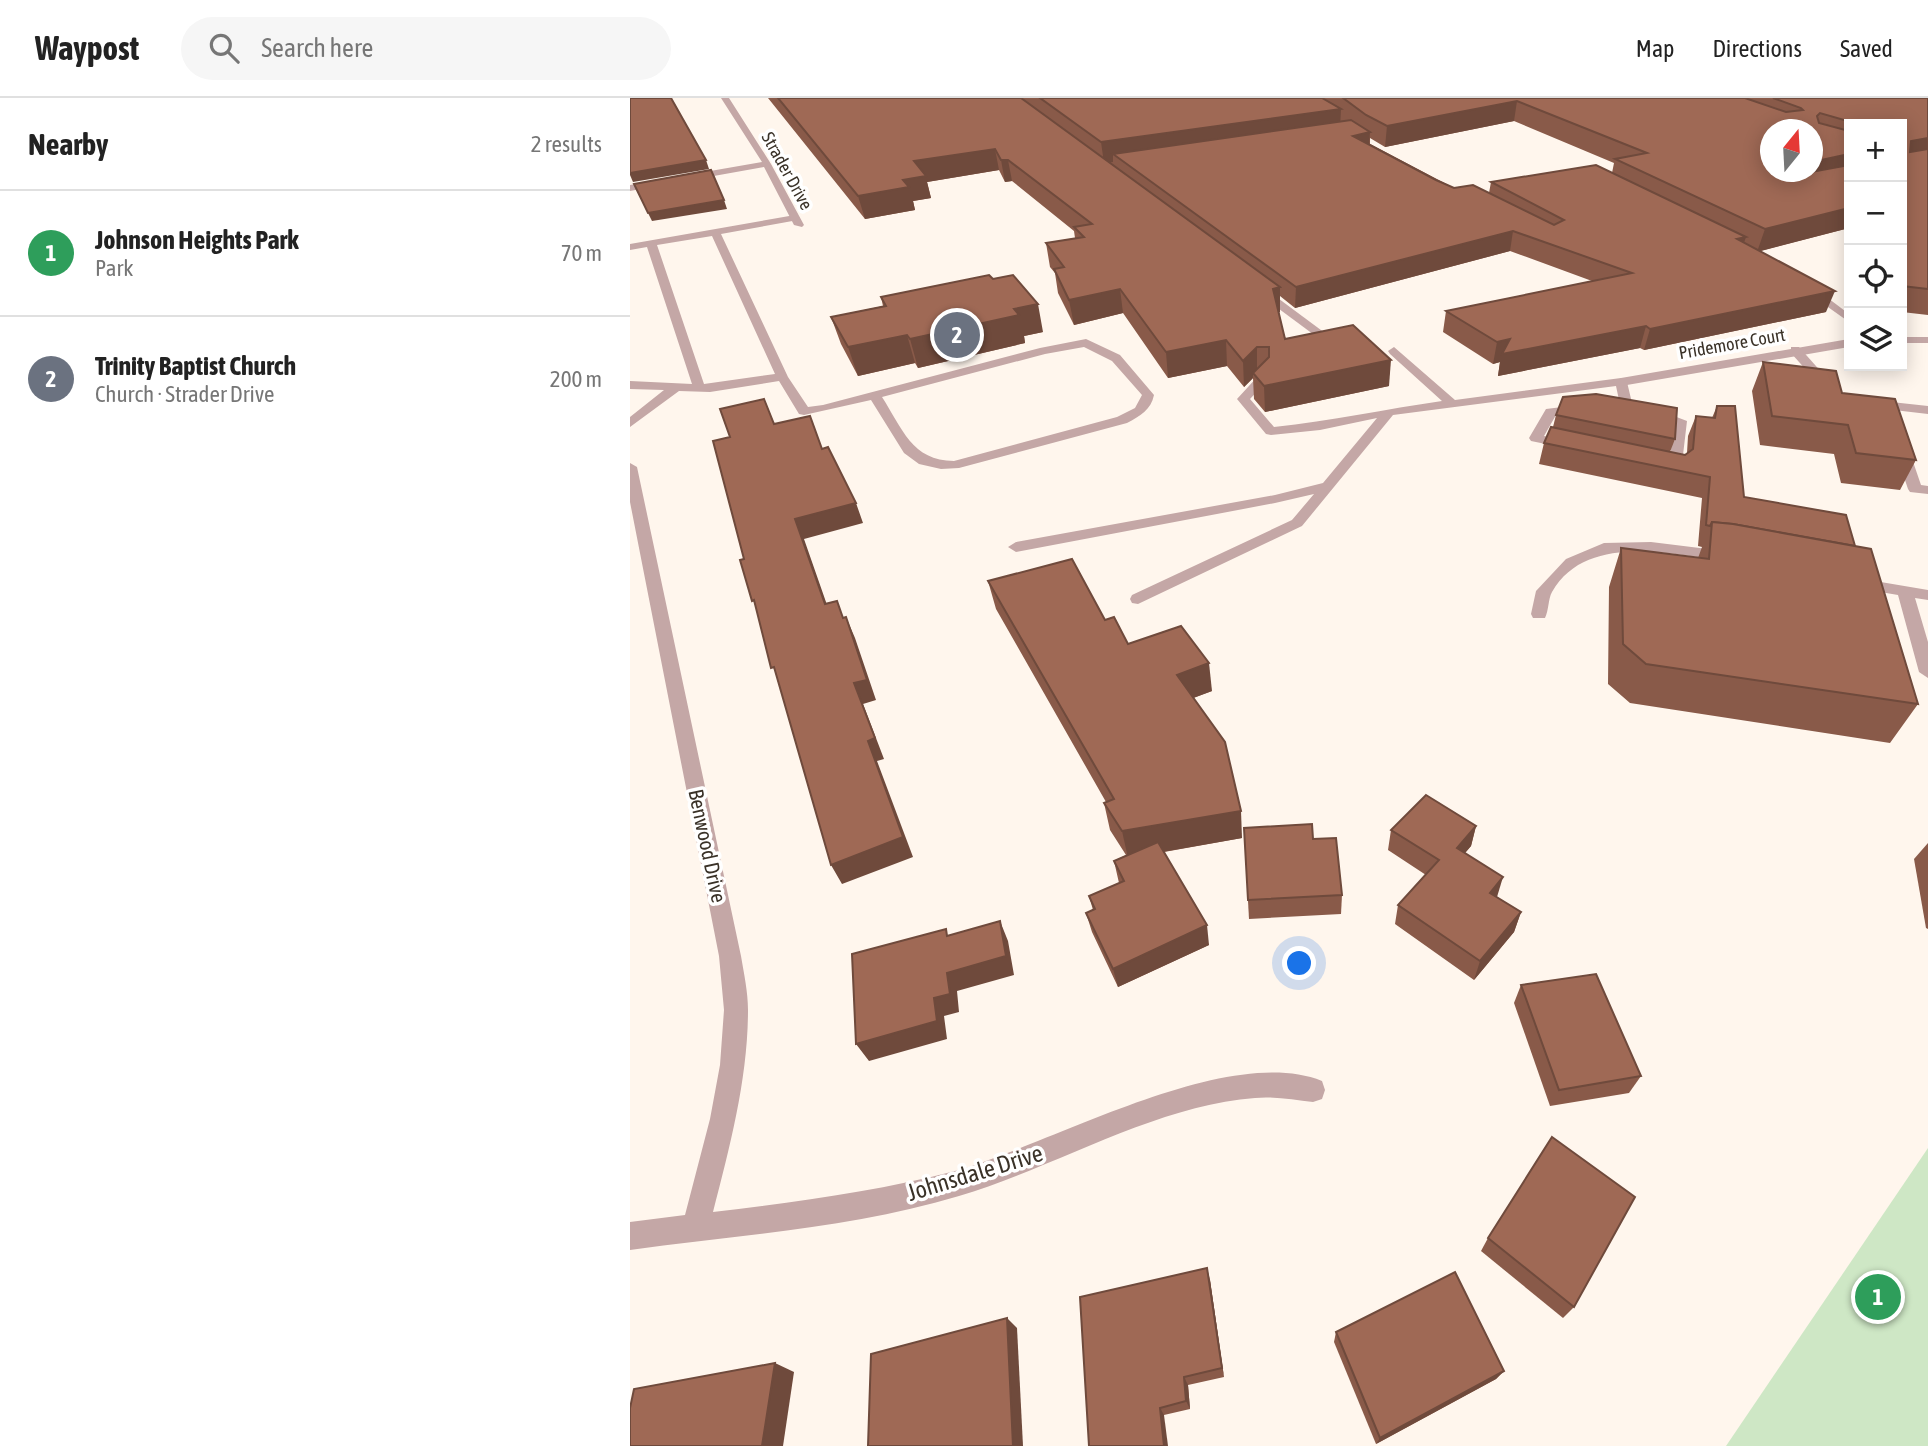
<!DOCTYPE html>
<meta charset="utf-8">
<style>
:root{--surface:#fff;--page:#f6f6f6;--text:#222;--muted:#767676;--line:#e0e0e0;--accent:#db2777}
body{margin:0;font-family:"Asap Condensed",sans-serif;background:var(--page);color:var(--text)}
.controls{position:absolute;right:21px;top:21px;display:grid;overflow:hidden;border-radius:0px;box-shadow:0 4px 18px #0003}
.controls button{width:63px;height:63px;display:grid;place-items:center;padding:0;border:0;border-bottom:2px solid var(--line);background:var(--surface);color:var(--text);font:35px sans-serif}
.compass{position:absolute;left:1130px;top:21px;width:63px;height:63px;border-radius:50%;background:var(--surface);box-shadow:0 4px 18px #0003;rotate:18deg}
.you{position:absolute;left:670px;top:866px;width:24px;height:24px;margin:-18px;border:5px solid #fff;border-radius:50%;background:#1a73e8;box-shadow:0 0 0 10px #1a73e833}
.badge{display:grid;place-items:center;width:46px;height:46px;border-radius:50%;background:var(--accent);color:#fff;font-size:23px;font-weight:700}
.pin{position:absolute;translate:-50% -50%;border:4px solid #fff;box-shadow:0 2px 7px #0006}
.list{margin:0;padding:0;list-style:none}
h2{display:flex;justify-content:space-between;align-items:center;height:91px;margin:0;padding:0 28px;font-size:30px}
h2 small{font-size:23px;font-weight:400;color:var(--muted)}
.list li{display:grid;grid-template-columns:46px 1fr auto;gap:21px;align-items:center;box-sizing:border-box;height:126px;padding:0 28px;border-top:2px solid var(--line)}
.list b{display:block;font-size:26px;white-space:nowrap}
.list p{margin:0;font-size:23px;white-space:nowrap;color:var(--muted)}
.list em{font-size:23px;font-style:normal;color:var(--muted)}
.icon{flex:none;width:38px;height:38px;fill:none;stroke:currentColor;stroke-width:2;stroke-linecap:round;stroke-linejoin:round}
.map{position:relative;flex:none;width:1298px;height:1348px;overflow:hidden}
header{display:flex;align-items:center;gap:42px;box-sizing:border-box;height:98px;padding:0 35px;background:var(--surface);border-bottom:2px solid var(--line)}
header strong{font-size:33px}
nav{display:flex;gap:38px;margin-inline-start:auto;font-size:24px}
.search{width:490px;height:63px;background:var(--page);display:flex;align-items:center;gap:18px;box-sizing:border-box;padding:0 24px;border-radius:38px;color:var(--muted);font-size:26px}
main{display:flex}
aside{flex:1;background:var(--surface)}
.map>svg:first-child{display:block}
</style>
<header>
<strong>Waypost</strong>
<div class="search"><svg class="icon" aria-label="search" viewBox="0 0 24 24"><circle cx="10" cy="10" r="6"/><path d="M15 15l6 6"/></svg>Search here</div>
<nav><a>Map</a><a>Directions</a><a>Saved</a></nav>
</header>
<main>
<aside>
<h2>Nearby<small>2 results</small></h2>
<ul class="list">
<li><span class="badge" style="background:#2e9e5b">1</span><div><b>Johnson Heights Park</b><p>Park</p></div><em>70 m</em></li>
<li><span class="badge" style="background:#6b7280">2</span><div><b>Trinity Baptist Church</b><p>Church · Strader Drive</p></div><em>200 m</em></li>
</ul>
</aside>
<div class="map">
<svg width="1298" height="1348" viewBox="0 0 1298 1348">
<rect width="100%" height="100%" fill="#fff6ed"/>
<path fill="#cee7c5" d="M 1298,1050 L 1298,1348 L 1096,1348 Z"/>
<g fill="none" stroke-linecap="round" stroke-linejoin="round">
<g fill="#c4a7a6" fill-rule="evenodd">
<path d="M 165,117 L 170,120 L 168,122 L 91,136 L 158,279 L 178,309 L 193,307 L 410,250 L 456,241 L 490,257 L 524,297 C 521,312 510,318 497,325 L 329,370 L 311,371 L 289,366 L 274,355 L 241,302 L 174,317 L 169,316 L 149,283 L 80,294 L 49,293 L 0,329 L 0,319 L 34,292 L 0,291 L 0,283 L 62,286 L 17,149 L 0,152 L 0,146 ZM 82,138 L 145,276 L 74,286 L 27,147 ZM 454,249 L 482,263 L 512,297 L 505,310 L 487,319 L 324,363 C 282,363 272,330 252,299 L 415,256 Z"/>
<path d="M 1174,188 L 1182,188 L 1219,216 L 1219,224 L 1174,192 Z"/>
<path d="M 764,249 L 825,302 L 991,280 L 997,284 L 1002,305 L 996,309 L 926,317 L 914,338 L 945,344 L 947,347 L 940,351 L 901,343 L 899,340 L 916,311 L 989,302 L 986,288 L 763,317 L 672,428 L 508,506 L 502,505 L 500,501 L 502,497 L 662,422 L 684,396 L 645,405 L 386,454 L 378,449 L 386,444 L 645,397 L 693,385 L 747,320 L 690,332 L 641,337 L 636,336 L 607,301 L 629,277 L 637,277 L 637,283 L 620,301 L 644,329 C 701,323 756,311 812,303 L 760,256 L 758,253 Z"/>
<path d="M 1161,249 L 1169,249 L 1202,286 L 1202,292 L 1194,292 L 1161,255 Z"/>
<path d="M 1243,302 L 1298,308 L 1298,316 L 1238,309 L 1237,306 Z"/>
<path d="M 1023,310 L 1057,323 L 1051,374 L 1041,374 L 1031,369 L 1040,365 L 1043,325 L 1018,317 L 1018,311 Z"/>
<path d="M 1272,348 L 1279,352 L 1291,387 L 1298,388 L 1298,396 L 1280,394 L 1278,391 L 1265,352 Z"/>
<path d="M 1021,444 L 1094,453 L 1102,458 L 1094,463 C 1040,456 956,435 922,494 C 918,501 919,512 915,520 L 903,520 L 901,516 L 906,493 L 936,461 L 974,445 Z"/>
<path d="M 1227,480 L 1298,492 L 1298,502 L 1285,500 L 1298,544 L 1298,580 L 1289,574 L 1268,497 L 1221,489 L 1219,485 L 1221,481 Z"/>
</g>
<g fill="#c4a7a6" fill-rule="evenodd">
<path d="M 91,0 L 99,0 L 141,66 L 174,127 L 172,129 L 164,127 L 134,69 L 0,93 L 0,87 L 132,64 Z"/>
<path d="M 625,189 L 633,189 L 699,238 L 699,242 L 691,242 L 625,193 Z"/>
<rect x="1272" y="239" width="26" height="6"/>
<path d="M 1219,241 L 1219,249 L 991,288 L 985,284 L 991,280 Z"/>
<path d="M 0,365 L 7,369 L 111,858 C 114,876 118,894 118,912 C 118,980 100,1048 83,1114 C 165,1104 245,1094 325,1073 C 421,1047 596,945 692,983 L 695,992 L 692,1001 L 683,1004 C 664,1002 644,998 625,1000 C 526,1007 424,1070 329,1098 C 223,1130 110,1137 0,1152 L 0,1124 L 55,1117 L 80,1021 L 90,967 L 94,912 L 89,858 L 0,404 Z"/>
</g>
</g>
<g fill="#895a49" fill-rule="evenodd">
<path d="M 138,0 L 1298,0 L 1298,217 L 1272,214 L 1272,26 L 1219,26 L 1219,130 L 1130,153 L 1196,214 L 1014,252 L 1010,250 L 868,278 L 870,264 L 863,266 L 813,234 L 816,213 L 962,183 L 880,153 L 665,210 L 650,198 L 650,214 L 649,214 L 655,241 L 759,288 L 635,314 L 624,301 L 623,280 L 614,289 L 597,268 L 538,280 L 493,215 L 444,227 L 428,195 L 425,175 L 420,169 L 416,145 L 445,140 L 444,133 L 382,83 L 375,84 L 369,72 L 297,84 L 301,100 L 283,103 L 285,112 L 235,121 ZM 884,23 L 984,65 L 982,75 L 861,84 L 859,95 L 824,90 L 740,46 L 740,40 L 755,49 Z"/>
<path d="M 251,199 L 413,234 L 394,238 L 395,245 L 288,270 L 285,265 L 228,278 L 211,246 L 201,219 L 253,208 Z"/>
<path d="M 1133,264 L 1212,295 L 1286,362 L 1270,392 L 1211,385 L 1204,356 L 1130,347 L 1122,293 Z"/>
<path d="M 1087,308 L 1114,399 L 1225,448 L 1288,606 L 1260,645 L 1000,605 L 978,586 L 979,489 L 991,450 L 1068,460 L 1072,449 L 1068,448 L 1072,400 L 909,366 L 914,345 L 923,329 L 926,317 L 1045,341 L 1040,354 L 1055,357 L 1057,355 L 1058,338 L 1066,318 L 1082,320 Z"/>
<path d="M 358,483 L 475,522 L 498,546 L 582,593 L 563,600 L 612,740 L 534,754 L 579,847 L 488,889 L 462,834 L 456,815 L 463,812 L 459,798 L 489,785 L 484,763 L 496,757 L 480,732 L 474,705 L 476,704 L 366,511 Z"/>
<path d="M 846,728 L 841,748 L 835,755 L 867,799 L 891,814 L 884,834 L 844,882 L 765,826 L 768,807 L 796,777 L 758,752 L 761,732 Z"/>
<path d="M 614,730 L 683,741 L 712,797 L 711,816 L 619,821 Z"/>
<path d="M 1298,745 L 1298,831 L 1296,830 L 1284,761 Z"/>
<path d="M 891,887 L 1011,978 L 999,995 L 920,1008 L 884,905 Z"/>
<path d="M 858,1140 L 944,1209 L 933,1220 L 851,1153 Z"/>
<path d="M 580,1182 L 594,1279 L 558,1287 L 560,1311 L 534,1317 L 459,1348 Z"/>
<path d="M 706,1234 L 874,1273 L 866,1281 L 746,1346 L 704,1244 Z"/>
</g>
<g fill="#6f4a3c">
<path d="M 887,3 L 884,23 L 755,49 L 757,28 Z"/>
<path d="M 711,11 L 710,31 L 483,56 L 483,64 L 474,65 L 471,44 Z"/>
<path d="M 740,34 L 739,52 L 723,38 Z"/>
<path d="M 1298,40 L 1298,58 L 1272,64 L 1281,43 Z"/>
<path d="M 365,51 L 369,72 L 297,84 L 301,100 L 283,103 L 285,112 L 235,121 L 228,98 L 284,63 Z"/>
<path d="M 1219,56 L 1219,73 L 1152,91 L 1158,74 L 1182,74 L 1182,64 Z"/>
<path d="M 76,62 L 79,71 L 3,84 L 0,77 L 0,75 Z"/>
<path d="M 371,62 L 378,62 L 382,83 L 375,84 Z"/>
<path d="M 94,102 L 97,111 L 22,123 L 18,115 Z"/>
<path d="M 1219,110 L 1219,130 L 1127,154 L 1135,131 Z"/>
<path d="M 883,133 L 880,153 L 665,210 L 666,189 Z"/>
<path d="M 1116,139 L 1109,159 L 1107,141 Z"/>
<path d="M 650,189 L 650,214 L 643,216 L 643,191 Z"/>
<path d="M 490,191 L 493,215 L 444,227 L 439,202 Z"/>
<path d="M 1205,193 L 1196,214 L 1014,252 L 1020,231 Z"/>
<path d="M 408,206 L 413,234 L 394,238 L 395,245 L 288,270 L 280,241 L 384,211 Z"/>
<path d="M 1016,228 L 1010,250 L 868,278 L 870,264 L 863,266 L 867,244 L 880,241 Z"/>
<path d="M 277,237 L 285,265 L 228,278 L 218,249 Z"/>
<path d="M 596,242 L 597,268 L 538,280 L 536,254 Z"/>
<path d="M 627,249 L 627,275 L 623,275 L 623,280 L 614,289 L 613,263 Z"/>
<path d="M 761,262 L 759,288 L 635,314 L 634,288 Z"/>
<path d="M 226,405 L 233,425 L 174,441 L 204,527 L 195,506 L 165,421 Z"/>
<path d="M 216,519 L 225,540 L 246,602 L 233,606 L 254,661 L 247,663 L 283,759 L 212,786 L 201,767 L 238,643 L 224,585 Z"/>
<path d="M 579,565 L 582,593 L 550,605 L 547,577 Z"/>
<path d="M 611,713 L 612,740 L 498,760 L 492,733 Z"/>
<path d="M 846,728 L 841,748 L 822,770 L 827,750 Z"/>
<path d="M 873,779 L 867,799 L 854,814 L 860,795 Z"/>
<path d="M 891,814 L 884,834 L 844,882 L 850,863 Z"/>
<path d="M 370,823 L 378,843 L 384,877 L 327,893 L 329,914 L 314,918 L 317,941 L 239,963 L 226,946 L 304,900 L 317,875 Z"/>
<path d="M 577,827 L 579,847 L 488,889 L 483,871 Z"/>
<path d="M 577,1170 L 580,1182 L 594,1279 L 592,1270 Z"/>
<path d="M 377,1220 L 387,1230 L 393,1348 L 383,1348 Z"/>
<path d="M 145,1265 L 164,1274 L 153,1348 L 132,1348 Z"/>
<path d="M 874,1273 L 866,1281 L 746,1346 L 750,1340 Z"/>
<path d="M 554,1279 L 558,1287 L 560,1311 L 556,1303 Z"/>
<path d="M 530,1310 L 534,1317 L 538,1348 L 534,1348 Z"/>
</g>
<g fill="#9f6955" stroke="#6f4a3c" stroke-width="2">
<path d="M 0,0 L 41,0 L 76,62 L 0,75 Z"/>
<path d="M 148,0 L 391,0 L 650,189 L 643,191 L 655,241 L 723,227 L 761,262 L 634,288 L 623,275 L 639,259 L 639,249 L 627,249 L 613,263 L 596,242 L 536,254 L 490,191 L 439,202 L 424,171 L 434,169 L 416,145 L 454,139 L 444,129 L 462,126 L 378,62 L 371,62 L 365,51 L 284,63 L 296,78 L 273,82 L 279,89 L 228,98 Z"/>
<path d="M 410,0 L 692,0 L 711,11 L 471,44 Z"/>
<path d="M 713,0 L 1115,0 L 1156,14 L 1173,12 L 1171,10 L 1143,0 L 1298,0 L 1298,40 L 1281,43 L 1280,54 L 1298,51 L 1298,191 L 1272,188 L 1272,26 L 1228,26 L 1190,15 L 1187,18 L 1189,25 L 1219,33 L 1219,56 L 1182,64 L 1182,32 L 1140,32 L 1140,74 L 1159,74 L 1165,77 L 1219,67 L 1219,110 L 1135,131 L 985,61 L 1017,55 L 887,3 L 757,28 L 736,17 Z"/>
<path d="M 721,22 L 740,34 L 723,38 L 806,82 L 824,90 L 843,87 L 924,127 L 934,122 L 861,84 L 966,67 L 1116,139 L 1107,141 L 1205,193 L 1020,231 L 1016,228 L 872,256 L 880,241 L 867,244 L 816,213 L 1002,175 L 883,133 L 666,189 L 483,56 Z"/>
<path d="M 81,72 L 94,102 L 18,115 L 4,86 Z"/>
<path d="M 359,177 L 363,181 L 383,177 L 408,206 L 384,211 L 389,217 L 280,241 L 277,237 L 218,249 L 201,219 L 256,208 L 251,199 Z"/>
<path d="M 1133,264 L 1206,273 L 1212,295 L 1265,301 L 1286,362 L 1226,355 L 1218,327 L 1142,318 Z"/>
<path d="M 966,296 L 1047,310 L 1045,341 L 926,317 L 933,299 Z"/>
<path d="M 134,301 L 144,326 L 180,318 L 192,351 L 198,349 L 226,405 L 165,421 L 195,506 L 207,503 L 213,520 L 216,519 L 237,582 L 224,585 L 245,640 L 238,643 L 273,739 L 201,767 L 144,569 L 141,570 L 124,502 L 122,503 L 110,462 L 114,461 L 83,343 L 100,339 L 90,311 Z"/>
<path d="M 1087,308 L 1105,308 L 1114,399 L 1216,417 L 1225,448 L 1103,426 L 1082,424 L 1080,428 L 1076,427 L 1080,379 L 914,345 L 921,329 L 1055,357 L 1063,351 L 1066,318 L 1085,320 Z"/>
<path d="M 1082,424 L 1103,426 L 1241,451 L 1288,606 L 1016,566 L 993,546 L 991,450 L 1079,461 Z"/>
<path d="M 442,461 L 475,522 L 484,519 L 498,546 L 551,528 L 579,565 L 547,577 L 595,644 L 611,713 L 492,733 L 474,705 L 484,701 L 358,483 Z"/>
<path d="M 796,697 L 846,728 L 827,750 L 873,779 L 860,795 L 891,814 L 850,863 L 768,807 L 809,762 L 761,732 Z"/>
<path d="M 682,726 L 683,741 L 706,740 L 712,797 L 618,802 L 614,730 Z"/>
<path d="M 528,744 L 577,827 L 483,871 L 456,815 L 465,811 L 459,798 L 494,783 L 484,763 Z"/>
<path d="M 370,823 L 376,858 L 317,875 L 320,896 L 304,900 L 307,923 L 226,946 L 222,856 L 316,831 L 317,838 Z"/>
<path d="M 966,876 L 1011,978 L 929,992 L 891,887 Z"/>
<path d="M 922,1039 L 1005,1099 L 944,1209 L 858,1140 Z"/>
<path d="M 577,1170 L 592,1270 L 554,1279 L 556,1303 L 530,1310 L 534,1348 L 459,1348 L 450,1199 Z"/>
<path d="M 825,1174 L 874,1273 L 750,1340 L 706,1234 Z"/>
<path d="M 377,1220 L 383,1348 L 238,1348 L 241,1256 Z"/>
<path d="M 145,1265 L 132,1348 L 0,1348 L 0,1310 L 4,1291 Z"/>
</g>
<g text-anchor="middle" stroke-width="7" stroke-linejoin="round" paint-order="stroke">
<g font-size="18" fill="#3a3228" stroke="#fff">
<text transform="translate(157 73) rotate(61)" y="6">Strader Drive</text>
<text transform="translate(1102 246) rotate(-10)" y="6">Pridemore Court</text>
</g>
<g font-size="21" fill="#3a3228" stroke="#fff">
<text transform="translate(77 748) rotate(78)" y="7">Benwood Drive</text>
</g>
<g font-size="24" fill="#3a3228" stroke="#fff">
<text transform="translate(345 1075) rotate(-17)" y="8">Johnsdale Drive</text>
</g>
</g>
</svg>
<div class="controls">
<button>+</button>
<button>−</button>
<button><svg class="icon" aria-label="locate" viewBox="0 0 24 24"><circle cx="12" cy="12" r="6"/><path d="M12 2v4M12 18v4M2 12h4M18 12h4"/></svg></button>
<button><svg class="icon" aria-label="layers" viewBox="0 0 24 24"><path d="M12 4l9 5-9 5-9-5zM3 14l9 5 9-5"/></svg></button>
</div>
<svg class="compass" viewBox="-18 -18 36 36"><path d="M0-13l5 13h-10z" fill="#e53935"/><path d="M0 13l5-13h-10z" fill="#767676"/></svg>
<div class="you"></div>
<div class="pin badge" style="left:1248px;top:1199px;background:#2e9e5b">1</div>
<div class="pin badge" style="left:327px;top:237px;background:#6b7280">2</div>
</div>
</main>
